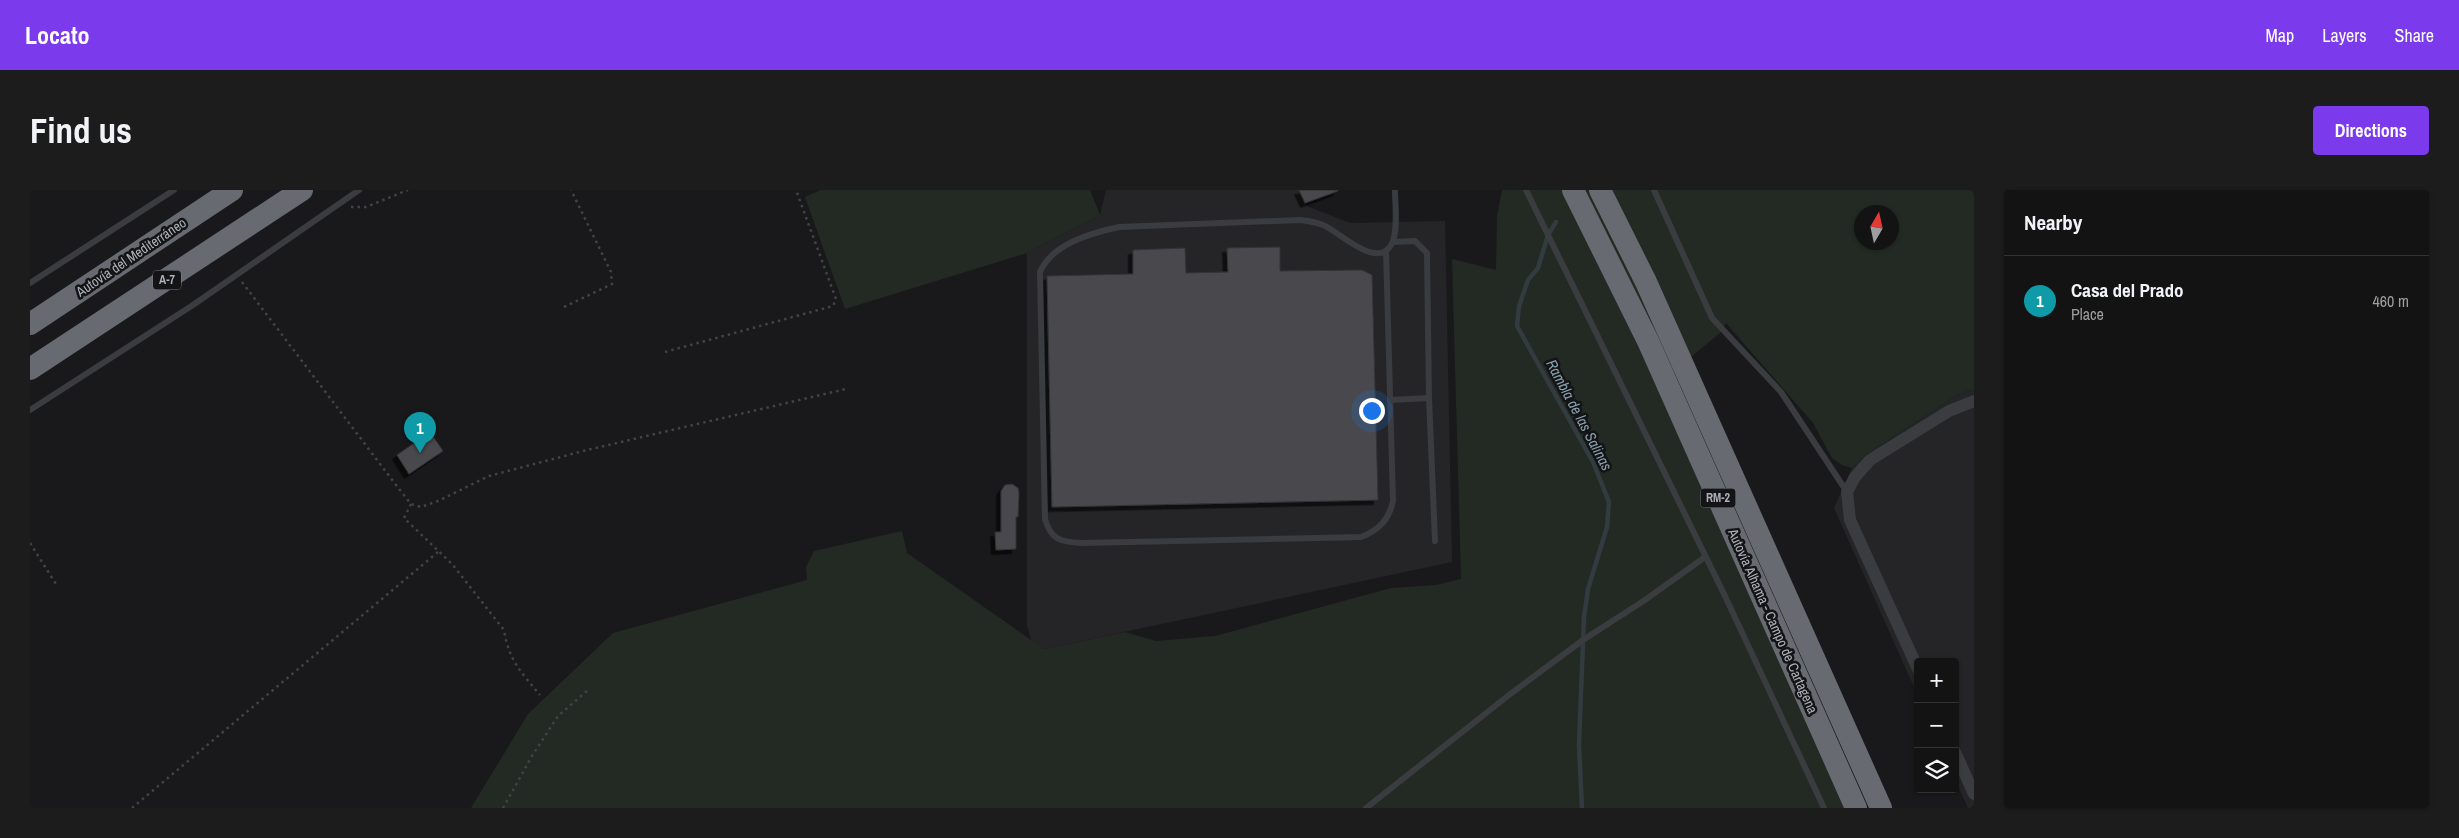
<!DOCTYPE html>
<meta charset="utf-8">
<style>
:root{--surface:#131314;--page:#1c1c1d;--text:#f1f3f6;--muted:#9d9ea0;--line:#323234;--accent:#7c3aed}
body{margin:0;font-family:"Archivo Narrow",sans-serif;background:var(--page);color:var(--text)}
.controls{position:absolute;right:15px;bottom:15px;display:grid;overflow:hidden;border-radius:5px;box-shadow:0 1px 4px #0004}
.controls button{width:45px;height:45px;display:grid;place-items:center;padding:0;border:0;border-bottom:1px solid var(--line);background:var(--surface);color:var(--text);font:25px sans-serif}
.compass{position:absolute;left:1824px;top:15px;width:45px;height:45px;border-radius:50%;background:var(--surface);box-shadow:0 1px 4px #0004;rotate:9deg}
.you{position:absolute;left:1341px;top:220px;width:18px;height:18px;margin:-12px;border:4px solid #fff;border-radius:50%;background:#1a73e8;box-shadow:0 0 0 8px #1a73e833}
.badge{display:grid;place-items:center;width:32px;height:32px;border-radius:50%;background:var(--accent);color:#fff;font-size:16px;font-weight:700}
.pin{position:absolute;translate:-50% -41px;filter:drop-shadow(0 1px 2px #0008)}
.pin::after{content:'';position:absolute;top:26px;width:18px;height:15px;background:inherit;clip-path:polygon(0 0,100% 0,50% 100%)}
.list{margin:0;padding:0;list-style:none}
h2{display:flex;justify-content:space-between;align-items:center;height:65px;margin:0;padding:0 20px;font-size:21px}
h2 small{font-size:16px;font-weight:400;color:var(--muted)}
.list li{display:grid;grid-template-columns:32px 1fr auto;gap:15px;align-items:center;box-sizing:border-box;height:90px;padding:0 20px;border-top:1px solid var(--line)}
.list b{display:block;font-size:19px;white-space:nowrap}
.list p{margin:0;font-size:16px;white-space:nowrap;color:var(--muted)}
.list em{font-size:16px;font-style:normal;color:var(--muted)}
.icon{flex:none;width:28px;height:28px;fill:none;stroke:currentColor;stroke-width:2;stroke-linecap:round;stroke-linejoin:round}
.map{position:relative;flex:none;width:1944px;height:618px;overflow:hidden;border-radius:5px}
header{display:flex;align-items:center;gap:30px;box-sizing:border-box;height:70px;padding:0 25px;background:var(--accent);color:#fff}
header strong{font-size:24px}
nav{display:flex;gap:28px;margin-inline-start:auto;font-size:18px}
.intro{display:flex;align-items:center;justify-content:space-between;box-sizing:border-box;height:120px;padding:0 30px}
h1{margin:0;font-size:35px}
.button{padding:12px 22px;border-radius:5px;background:var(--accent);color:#fff;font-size:18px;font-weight:700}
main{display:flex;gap:30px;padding:0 30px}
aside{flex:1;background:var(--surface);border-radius:5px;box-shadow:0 1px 4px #0004}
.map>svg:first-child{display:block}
</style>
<header>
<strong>Locato</strong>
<nav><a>Map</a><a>Layers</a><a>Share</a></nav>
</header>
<div class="intro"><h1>Find us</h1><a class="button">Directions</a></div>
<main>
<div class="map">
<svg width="1944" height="618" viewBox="0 0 1944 618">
<defs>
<filter id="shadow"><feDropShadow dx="-4.5" dy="4.5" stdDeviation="0" flood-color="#0009"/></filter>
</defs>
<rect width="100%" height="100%" fill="#19191b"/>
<g fill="#252528">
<path d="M 1076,0 L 1269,0 L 1277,16 L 1320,33 L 1415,31 L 1422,372 L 1014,459 L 1002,453 L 997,436 L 997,63 L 1070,25 Z"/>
<path d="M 1944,200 L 1944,618 L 1938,618 L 1925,590 L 1925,472 L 1888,472 L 1888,506 L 1804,318 L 1822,278 L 1837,264 L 1924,207 L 1936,201 Z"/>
</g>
<g fill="#232a23" fill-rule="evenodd">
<path d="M 791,0 L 1060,0 L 1070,25 L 997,63 L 815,119 L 775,7 Z"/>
<path d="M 1472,0 L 1944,0 L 1944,200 L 1936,201 L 1924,207 L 1837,264 L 1822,278 L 1812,275 L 1802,268 L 1783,233 L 1696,133 L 1690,143 L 1633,190 L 1824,618 L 441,618 L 498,524 L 583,443 L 777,390 L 776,377 L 784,361 L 872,341 L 877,363 L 1014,459 L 1095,442 L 1126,451 L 1185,446 L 1361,398 L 1406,395 L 1431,389 L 1422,69 L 1466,80 L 1467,26 ZM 1832,22 L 1862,22 L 1862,52 L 1832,52 Z"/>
</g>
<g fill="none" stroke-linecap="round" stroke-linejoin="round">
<path stroke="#323b3f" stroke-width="4.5" d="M 1526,32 L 1518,45 L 1508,78 L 1498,90 L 1489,116 L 1487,136 L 1563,272 L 1579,312 L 1577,337 L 1558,399 L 1554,427 L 1549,555 L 1552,618"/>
</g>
<g fill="#48494d" stroke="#333436" filter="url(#shadow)">
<path d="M 1269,0 L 1308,0 L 1308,1 L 1275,13 Z"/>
<path d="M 1250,57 L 1250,81 L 1332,80 L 1342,85 L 1348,310 L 1022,317 L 1017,86 L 1103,84 L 1103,60 L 1155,58 L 1156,83 L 1198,82 L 1197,58 Z"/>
<path d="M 400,242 L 413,261 L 379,284 L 367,265 Z"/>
<path d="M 982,294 L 988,298 L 989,303 L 988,327 L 986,327 L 986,359 L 966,360 L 965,342 L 971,342 L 971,301 L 975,295 Z"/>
</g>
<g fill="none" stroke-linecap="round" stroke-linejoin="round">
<g stroke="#414346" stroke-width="2.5" stroke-dasharray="2.5 4" stroke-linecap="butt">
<path d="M 321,17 L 336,17 L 378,0"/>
<path d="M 212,92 L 366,295 L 381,314 L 391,317 L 408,311 L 459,286 L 557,260 L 816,199"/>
<path d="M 534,117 L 582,94 L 581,82 L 541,0"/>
<path d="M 635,162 L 803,116 L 806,109 L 766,0"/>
<path d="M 381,314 L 374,328 L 422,374 L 474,440 C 479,471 491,482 510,505"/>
<path d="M 0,353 L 26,394"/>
<path d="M 102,618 L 408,362"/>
<path d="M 473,618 L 502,566 L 528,526 L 558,500"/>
</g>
<g stroke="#3a3c3f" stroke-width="6">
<path d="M 1496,0 L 1695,406 L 1794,618"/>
<path d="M 1624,0 L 1682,128 L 1751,202 L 1817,302"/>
<path d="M 1363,52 L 1385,51 L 1397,63 L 1399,208 L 1405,351"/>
<path d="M 1356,61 L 1363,311 C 1359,330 1349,340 1331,347 L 1051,353 C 1031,352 1021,350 1015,329 L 1010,82 C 1022,54 1061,43 1089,37 L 1270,30 C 1278,31 1286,32 1293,35 C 1309,41 1350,84 1363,51 C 1368,36 1365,16 1365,0"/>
<path d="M 0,93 L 144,0"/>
<path d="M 1360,210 L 1399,208"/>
<path d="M 0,220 L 163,115 L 329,0"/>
<path d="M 1336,618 L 1479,505 L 1553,450 L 1615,410 L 1675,367"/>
</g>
<g stroke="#3a3c3f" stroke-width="12">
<path d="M 1888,479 L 1820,330 L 1817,302 L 1825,287 L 1840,270 L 1919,221 L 1944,211"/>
<path d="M 1925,562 L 1944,604"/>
</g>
<g stroke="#676a70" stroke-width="22">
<path d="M 1543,0 L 1618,151 L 1826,618"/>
<path d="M 1570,0 L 1616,92 L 1851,618"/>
<path d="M 0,134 L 202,0"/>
<path d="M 0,179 L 272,0"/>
</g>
</g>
<g text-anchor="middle" stroke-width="5" stroke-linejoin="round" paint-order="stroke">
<g fill="#141416" stroke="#7f8388" stroke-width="1">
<rect x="123" y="80.5" width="28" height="19" rx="4"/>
<rect x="1670.5" y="298.5" width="35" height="19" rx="4"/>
</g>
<g font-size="12" font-weight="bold" fill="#adb2b9">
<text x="137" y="94">A-7</text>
<text x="1688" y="312">RM-2</text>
</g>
<g font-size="14" fill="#adb2b9" stroke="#141416">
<text transform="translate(101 67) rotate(-34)" y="5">Autovía del Mediterráneo</text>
<text transform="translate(1743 431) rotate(66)" y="5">Autovía Alhama - Campo de Cartagena</text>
</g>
<g font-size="15" font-style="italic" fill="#89a2af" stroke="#141416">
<text transform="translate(1549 225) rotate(62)" y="5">Rambla de las Salinas</text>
</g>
</g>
</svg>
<div class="controls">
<button>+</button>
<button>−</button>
<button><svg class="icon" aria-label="layers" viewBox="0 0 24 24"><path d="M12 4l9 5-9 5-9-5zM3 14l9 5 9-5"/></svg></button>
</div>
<svg class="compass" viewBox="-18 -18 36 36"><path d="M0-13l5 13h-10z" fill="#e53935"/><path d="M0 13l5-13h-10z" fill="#9d9ea0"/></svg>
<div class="you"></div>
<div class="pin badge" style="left:390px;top:263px;background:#0f9aa8">1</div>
</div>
<aside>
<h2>Nearby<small></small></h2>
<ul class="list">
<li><span class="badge" style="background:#0f9aa8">1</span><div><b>Casa del Prado</b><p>Place</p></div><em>460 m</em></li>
</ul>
</aside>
</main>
